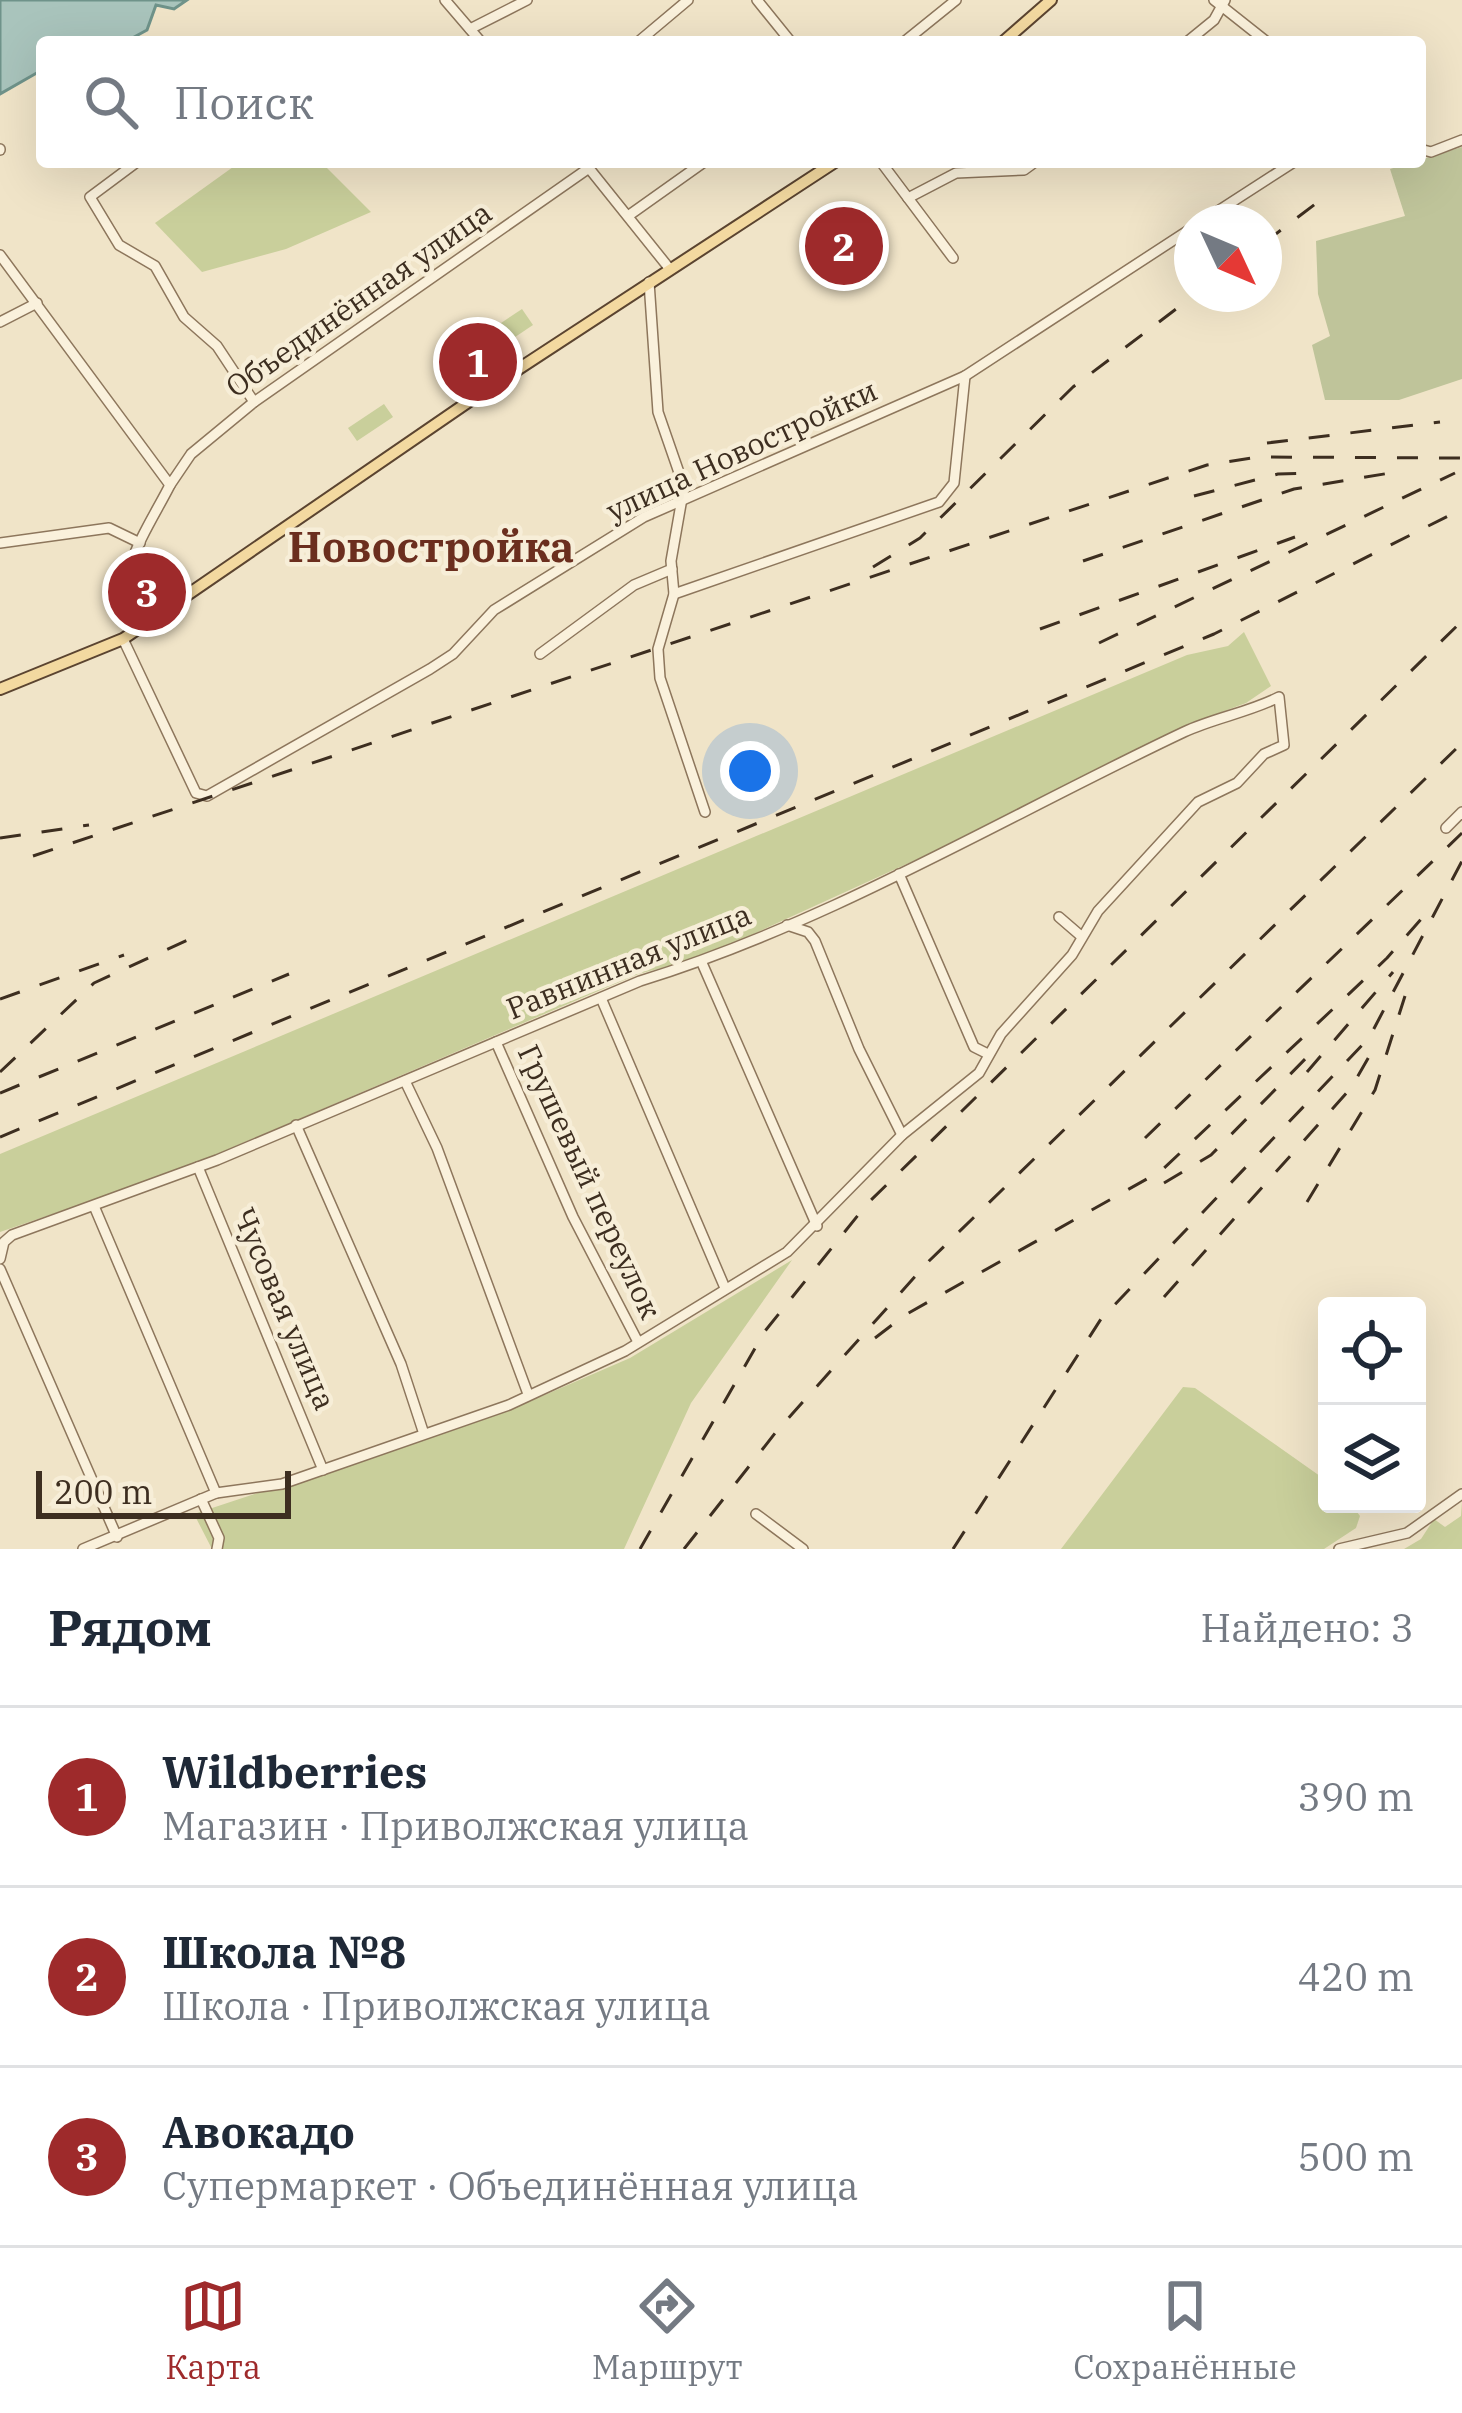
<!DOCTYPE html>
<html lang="ru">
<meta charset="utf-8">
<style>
:root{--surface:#fff;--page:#f6f6f7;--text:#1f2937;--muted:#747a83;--line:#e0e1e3;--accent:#9e2a2b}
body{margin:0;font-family:"IBM Plex Serif",serif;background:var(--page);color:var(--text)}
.controls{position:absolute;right:36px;bottom:36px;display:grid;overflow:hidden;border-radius:12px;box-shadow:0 12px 48px #0002}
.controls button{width:108px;height:108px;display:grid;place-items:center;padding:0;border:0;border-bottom:3px solid var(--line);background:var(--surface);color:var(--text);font:60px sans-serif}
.compass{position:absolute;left:1174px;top:204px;width:108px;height:108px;border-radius:50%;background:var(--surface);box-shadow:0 12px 48px #0002;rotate:134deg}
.scale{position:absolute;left:36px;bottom:30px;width:255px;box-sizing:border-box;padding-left:12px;border:6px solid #3d2e20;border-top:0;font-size:33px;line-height:42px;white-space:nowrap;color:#3d2e20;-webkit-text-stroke:9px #f7eed8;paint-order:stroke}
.you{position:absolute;left:750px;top:771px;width:42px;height:42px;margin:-30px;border:9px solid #fff;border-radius:50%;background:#1a73e8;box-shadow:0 0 0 18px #1a73e833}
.badge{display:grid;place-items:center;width:78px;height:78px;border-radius:50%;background:var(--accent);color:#fff;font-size:39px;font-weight:700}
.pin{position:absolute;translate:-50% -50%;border:6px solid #fff;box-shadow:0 3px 12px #0006}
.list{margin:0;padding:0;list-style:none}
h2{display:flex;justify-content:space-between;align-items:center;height:156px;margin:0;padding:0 48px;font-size:51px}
h2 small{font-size:39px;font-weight:400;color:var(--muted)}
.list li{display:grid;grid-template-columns:78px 1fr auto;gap:36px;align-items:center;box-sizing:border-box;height:180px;padding:0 48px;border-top:3px solid var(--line)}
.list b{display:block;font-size:45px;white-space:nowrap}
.list p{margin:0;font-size:39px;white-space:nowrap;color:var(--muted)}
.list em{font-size:39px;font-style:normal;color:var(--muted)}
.icon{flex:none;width:66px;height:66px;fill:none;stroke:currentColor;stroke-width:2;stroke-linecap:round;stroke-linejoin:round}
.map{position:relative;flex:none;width:1462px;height:1549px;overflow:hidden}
.search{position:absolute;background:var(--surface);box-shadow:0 12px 48px #0002;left:36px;right:36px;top:36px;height:132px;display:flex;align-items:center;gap:30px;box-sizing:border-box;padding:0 42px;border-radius:12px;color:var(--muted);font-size:45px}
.sheet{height:696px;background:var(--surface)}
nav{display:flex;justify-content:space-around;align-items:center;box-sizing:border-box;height:168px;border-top:3px solid var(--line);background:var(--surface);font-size:33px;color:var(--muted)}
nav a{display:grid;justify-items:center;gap:6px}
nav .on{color:var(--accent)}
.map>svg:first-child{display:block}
</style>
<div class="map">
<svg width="1462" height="1549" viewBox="0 0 1462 1549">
<rect width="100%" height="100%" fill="#f0e4c8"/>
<g fill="#c9cf9b">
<path d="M 240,162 L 321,162 L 371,212 L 286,249 L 202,272 L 155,223 Z"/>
<path d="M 522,309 L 533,325 L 506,343 L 495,327 Z"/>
<path d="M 384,404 L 393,417 L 357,441 L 348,428 Z"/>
<path d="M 1244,632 L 1271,686 L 1246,703 L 1184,726 L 957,841 L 701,958 L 638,974 L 175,1172 L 0,1232 L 0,1154 L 1187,655 L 1228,646 Z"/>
<path d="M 792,1260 L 691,1403 L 624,1549 L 212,1549 L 194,1514 L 510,1410 L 630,1358 Z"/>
<path d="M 1183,1387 L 1195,1388 L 1327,1481 L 1327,1504 L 1351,1504 L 1360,1516 L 1356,1528 L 1324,1549 L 1061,1549 Z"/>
<path d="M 1462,1502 L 1462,1549 L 1404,1549 L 1421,1539 L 1434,1519 L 1445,1527 L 1461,1516 Z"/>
</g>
<path fill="#bfc49a" d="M 1462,147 L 1462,379 L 1399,400 L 1325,400 L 1312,345 L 1330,336 L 1318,294 L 1316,241 L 1405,216 L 1390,169 Z"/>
<path fill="#a9c4bc" stroke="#6f938a" stroke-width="3" d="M 0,0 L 187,0 L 174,9 L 156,5 L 147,30 L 125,42 L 42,42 L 42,70 L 0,94 Z"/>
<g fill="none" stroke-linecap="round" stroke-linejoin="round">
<defs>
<g id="minor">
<path d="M 445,0 L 481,42"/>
<path d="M 757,0 L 791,42"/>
<path d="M 1214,0 L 1267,42"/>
<path d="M 470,29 L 527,0"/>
<path d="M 638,42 L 688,0"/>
<path d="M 904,42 L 956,0"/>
<path d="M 1187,42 L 1214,20 L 1225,0"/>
<path d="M 1420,149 L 1431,152 L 1462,140"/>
<path d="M 0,150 L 0,149"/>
<path d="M 137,162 L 90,197 L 119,245 L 155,266 L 184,317 L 217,346 L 254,402"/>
<path d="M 584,162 L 669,268"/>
<path d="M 881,162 L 953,258"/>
<path d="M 908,198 L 956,173 L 1024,170 L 1035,162"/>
<path d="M 628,216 L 704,162"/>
<path d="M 1201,222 L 1294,162"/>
<path d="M 0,255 L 170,485 L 191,454 L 254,402 L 589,168"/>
<path d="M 649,282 L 658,412 L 684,487 L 671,561 L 674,594 L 658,649 L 660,678 L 705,812"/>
<path d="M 0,322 L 37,303"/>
<path d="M 0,543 L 109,528 L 140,543"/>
<path d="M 674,594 L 939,502 L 954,483 L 965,376"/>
<path d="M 135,631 C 105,586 149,527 170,485"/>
<path d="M 123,639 L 196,793 L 207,796 L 430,669 L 453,654 L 494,610 L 644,517 L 965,376 L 1192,228"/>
<path d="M 540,654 L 634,585 L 672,569"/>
<path d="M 1446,828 L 1462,812"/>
<path d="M 899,874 L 974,1047 L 988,1054"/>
<path d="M 1059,917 L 1081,936"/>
<path d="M 787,925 L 808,932 L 815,941 L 859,1049 L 902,1135"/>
<path d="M 702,963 L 817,1226"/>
<path d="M 601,998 L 725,1288"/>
<path d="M 496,1042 L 573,1217 L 638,1342"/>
<path d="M 405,1081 L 437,1148 L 528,1394"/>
<path d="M 296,1125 L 401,1364 L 423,1431"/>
<path d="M 198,1167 L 323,1470"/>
<path d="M 94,1206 L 216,1493"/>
<path d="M 0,1259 L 4,1242 L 12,1235 L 217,1160 L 640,981 C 831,922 1004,817 1184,732 C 1214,718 1250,712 1279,697 L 1284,745 L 1264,754 L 1237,783 L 1198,802 L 1098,911 L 1072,955 L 1001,1034 L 979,1073 L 902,1135 L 787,1252 L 625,1351 L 509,1405 L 282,1484 L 216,1493 L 83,1549"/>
<path d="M 0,1269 L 117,1537"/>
<path d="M 201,1499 L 219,1538 L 217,1549"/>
<path d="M 756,1514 L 803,1549"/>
<path d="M 1339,1549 L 1407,1533 L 1462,1494"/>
</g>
<g id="major">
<path d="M 1003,42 L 1051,0"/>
<path d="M 0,689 L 123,639 L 474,398 L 835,162"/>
</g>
</defs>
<use href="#minor" stroke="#8d765c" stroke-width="12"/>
<use href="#major" stroke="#5b4430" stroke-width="14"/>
<use href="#minor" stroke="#faf1dc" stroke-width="9"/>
<use href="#major" stroke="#f3d9a0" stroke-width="10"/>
<g stroke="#3d2e20" stroke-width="3" stroke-dasharray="21 21" stroke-linecap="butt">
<path d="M 1264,243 L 1327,195"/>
<path d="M 1267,443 L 1440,422"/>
<path d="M 1194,496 L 1278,474 L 1311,473"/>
<path d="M 1083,561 L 1294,489 L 1396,472"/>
<path d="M 873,567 L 920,538 L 1073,387 L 1196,294"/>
<path d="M 1040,629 L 1295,537"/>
<path d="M 1099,643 L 1455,473"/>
<path d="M 0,838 L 89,825"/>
<path d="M 33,856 L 1207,465 L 1258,457 L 1462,458"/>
<path d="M 0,999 L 124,955"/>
<path d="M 0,1072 L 94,983 L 201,934"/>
<path d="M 1307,1072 L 1393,972"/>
<path d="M 0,1093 L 289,974"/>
<path d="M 0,1137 L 1214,634 L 1462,509"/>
<path d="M 1145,1138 L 1462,833"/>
<path d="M 1164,1183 L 1211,1155 L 1311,1053"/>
<path d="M 1307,1202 L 1375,1090 L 1405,996"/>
<path d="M 1164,1297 L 1351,1088 L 1370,1055"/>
<path d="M 875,1338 L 905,1315 L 1161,1171 L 1387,958 L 1422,918"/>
<path d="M 640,1549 L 765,1331 L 867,1204 L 1462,621"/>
<path d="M 684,1549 L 776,1432 L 929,1261 L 1462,743"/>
<path d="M 953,1549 L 1101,1319 L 1369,1038 L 1462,861"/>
</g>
</g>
<g text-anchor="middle" stroke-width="9" stroke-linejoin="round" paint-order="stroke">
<g font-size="30" fill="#3d2e20" stroke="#f7eed8">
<text transform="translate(359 300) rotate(-35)" y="10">Объединённая улица</text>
<text transform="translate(742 451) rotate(-25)" y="10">улица Новостройки</text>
<text transform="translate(629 962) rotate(-22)" y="10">Равнинная улица</text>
<text transform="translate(589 1182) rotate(65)" y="10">Грушевый переулок</text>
<text transform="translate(284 1309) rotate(67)" y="10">Чусовая улица</text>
</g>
<g font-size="42" font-weight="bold" fill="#6b2e1e" stroke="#f7eed8">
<text x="431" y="562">Новостройка</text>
</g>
</g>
</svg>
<div class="controls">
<button><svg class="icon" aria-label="locate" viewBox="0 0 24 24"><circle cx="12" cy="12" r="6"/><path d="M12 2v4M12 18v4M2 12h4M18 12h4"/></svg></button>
<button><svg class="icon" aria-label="layers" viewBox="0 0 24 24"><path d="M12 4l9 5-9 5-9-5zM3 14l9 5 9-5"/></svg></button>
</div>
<svg class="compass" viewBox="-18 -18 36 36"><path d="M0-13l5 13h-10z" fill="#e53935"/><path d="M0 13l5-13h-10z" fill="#747a83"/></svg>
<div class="scale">200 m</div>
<div class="you"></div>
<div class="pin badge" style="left:478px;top:362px">1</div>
<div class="pin badge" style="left:844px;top:246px">2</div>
<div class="pin badge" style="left:147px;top:592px">3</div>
<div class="search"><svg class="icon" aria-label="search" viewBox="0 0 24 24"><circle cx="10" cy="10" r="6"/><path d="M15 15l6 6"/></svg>Поиск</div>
</div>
<section class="sheet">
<h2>Рядом<small>Найдено: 3</small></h2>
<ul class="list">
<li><span class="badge">1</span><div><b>Wildberries</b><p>Магазин · Приволжская улица</p></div><em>390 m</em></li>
<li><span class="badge">2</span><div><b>Школа №8</b><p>Школа · Приволжская улица</p></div><em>420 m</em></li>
<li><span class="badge">3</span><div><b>Авокадо</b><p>Супермаркет · Объединённая улица</p></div><em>500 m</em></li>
</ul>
</section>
<nav>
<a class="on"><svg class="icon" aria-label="map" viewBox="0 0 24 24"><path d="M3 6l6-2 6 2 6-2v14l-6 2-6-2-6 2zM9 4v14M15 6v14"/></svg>Карта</a>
<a><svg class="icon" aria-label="directions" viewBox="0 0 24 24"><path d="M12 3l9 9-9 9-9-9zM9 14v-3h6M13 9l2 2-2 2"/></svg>Маршрут</a>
<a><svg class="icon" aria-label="saved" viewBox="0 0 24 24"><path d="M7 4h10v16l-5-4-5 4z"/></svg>Сохранённые</a>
</nav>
